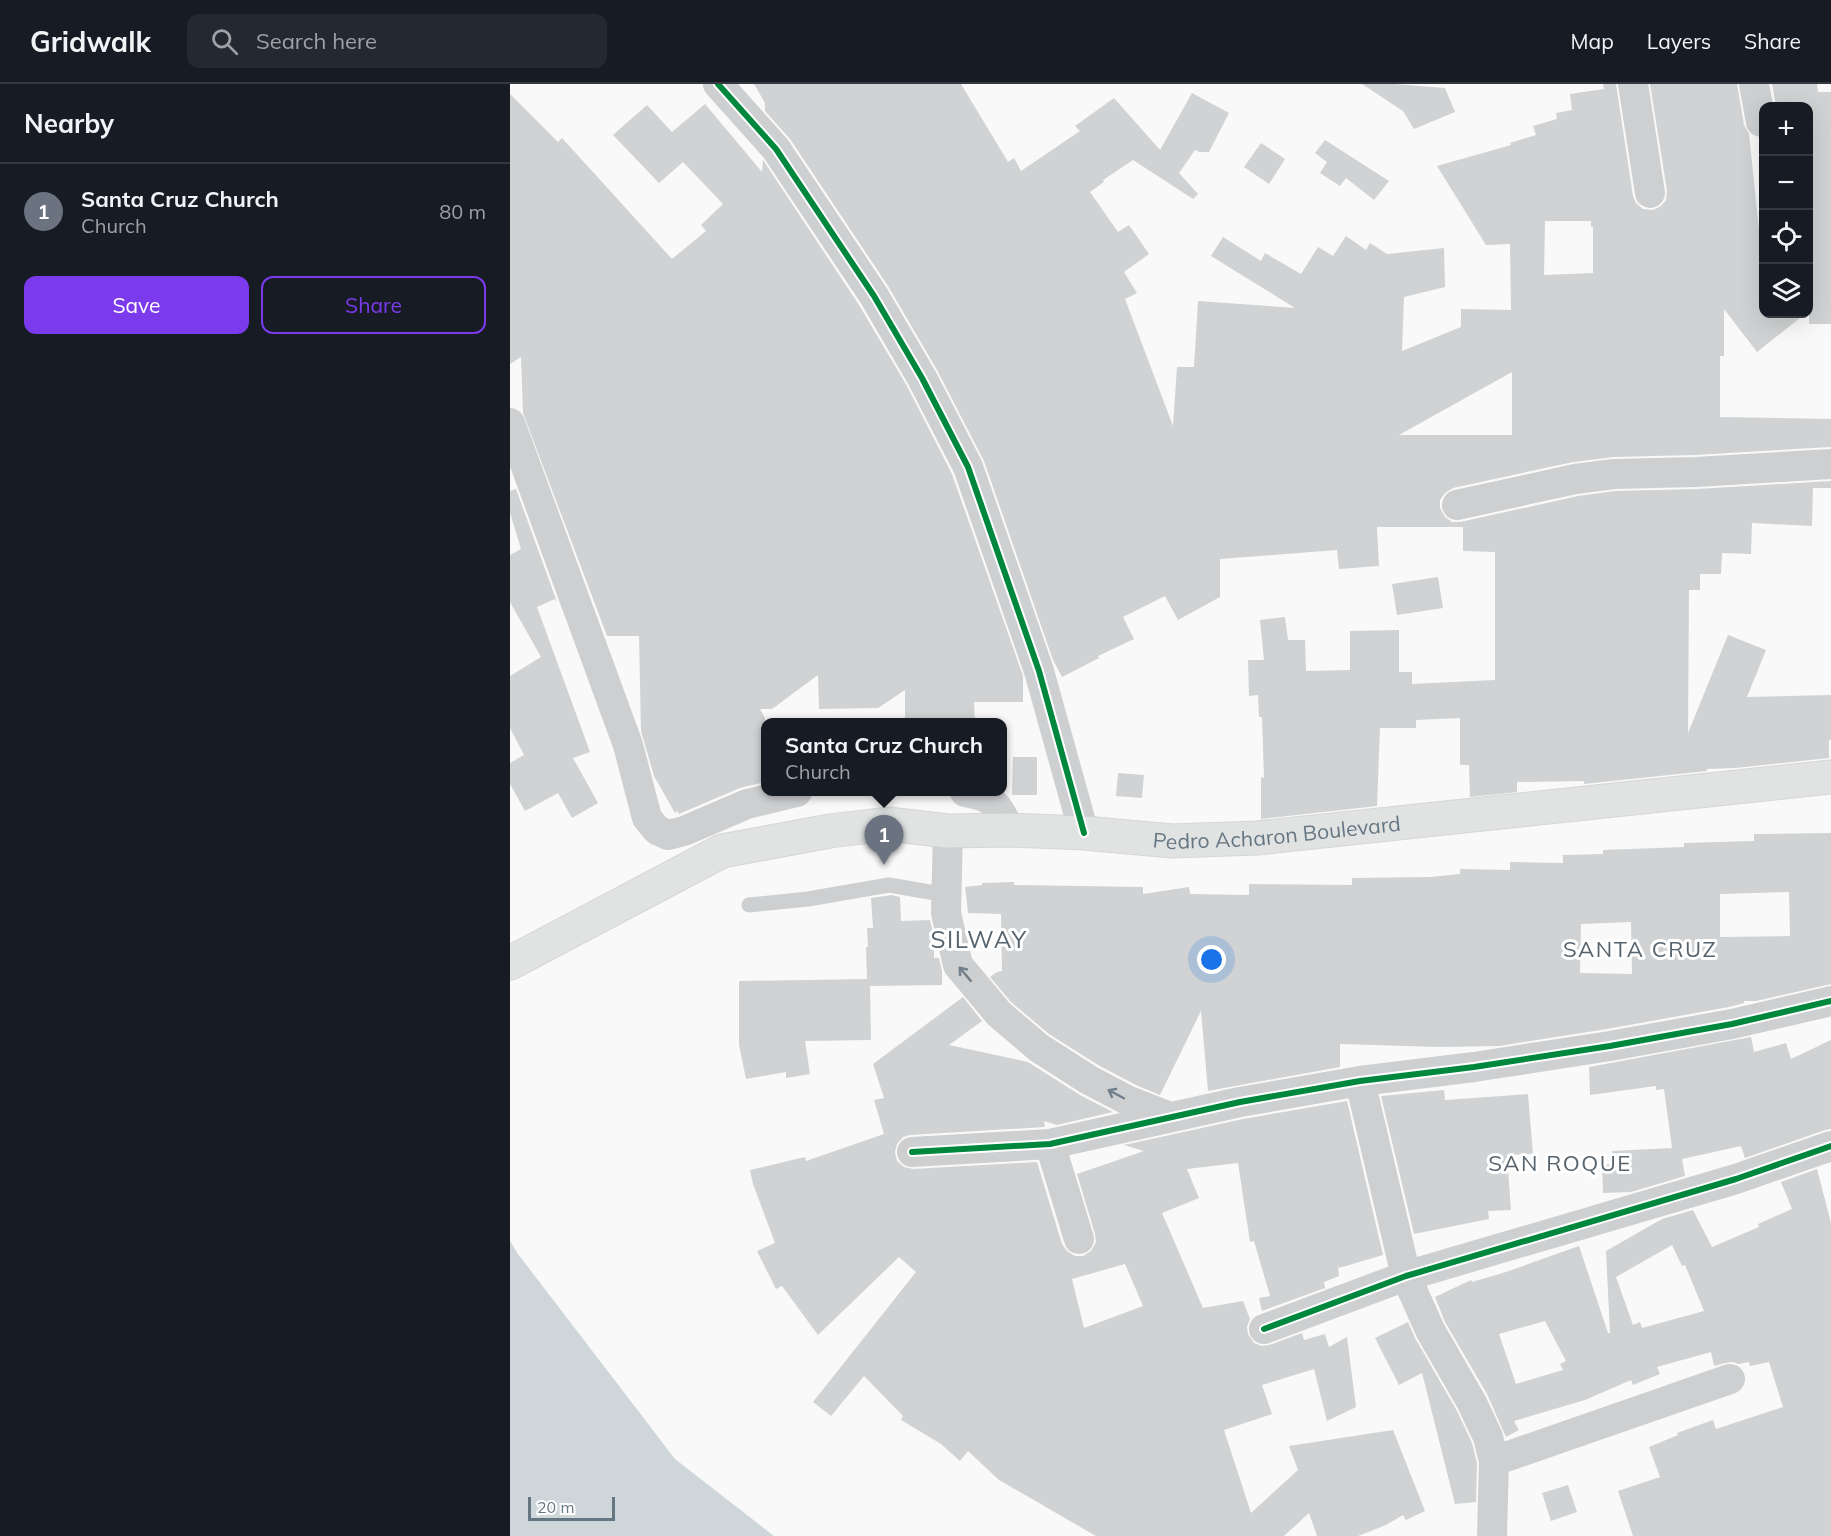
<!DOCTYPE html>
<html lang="en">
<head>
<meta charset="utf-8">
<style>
	body { margin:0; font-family:Mulish,sans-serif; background:#242831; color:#f1f3f6 }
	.controls { position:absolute; right:18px; top:18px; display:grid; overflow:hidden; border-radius:12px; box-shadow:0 6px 24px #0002 }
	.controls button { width:54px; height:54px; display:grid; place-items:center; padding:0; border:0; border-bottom:2px solid #363941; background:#171b24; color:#f1f3f6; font:30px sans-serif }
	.scale { position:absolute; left:18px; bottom:15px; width:87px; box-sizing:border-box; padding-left:6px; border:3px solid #657683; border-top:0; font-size:16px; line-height:21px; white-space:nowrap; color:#657683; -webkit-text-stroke:4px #fff; paint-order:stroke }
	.you { position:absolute; left:702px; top:876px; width:21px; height:21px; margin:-15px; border:4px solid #fff; border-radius:50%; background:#1a73e8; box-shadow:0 0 0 9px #1a73e833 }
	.badge { display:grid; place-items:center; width:39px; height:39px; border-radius:50%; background:#7c3aed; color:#fff; font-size:20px; font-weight:700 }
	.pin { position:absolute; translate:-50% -50px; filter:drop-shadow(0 2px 3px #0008) }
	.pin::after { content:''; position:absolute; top:32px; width:21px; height:18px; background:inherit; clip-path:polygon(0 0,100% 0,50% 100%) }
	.popup { position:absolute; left:251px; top:634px; width:246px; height:78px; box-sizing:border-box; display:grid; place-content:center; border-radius:12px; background:#171b24; filter:drop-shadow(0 2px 4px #0005); font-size:20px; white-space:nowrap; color:#9ea1a6 }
	.popup b { font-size:22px; color:#f1f3f6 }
	.popup::after { content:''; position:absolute; left:50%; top:100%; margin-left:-12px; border:12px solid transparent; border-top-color:#171b24 }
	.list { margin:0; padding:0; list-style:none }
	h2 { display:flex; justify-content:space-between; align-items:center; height:78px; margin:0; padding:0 24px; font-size:26px }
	h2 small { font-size:20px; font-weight:400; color:#9ea1a6 }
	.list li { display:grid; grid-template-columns:39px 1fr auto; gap:18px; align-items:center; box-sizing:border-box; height:96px; padding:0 24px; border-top:2px solid #363941 }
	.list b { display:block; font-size:22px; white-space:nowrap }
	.list p { margin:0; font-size:20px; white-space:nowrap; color:#9ea1a6 }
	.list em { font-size:20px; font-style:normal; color:#9ea1a6 }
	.actions { display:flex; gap:12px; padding:18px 24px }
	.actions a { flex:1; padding:14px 0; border:2px solid #7c3aed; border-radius:12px; text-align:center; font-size:21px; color:#7c3aed }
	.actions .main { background:#7c3aed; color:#fff }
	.icon { flex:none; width:33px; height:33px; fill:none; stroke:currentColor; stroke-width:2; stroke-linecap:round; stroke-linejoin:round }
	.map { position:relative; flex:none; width:1321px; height:1452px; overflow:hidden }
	header { display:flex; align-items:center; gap:36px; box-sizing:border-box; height:84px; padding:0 30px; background:#171b24; border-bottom:2px solid #363941 }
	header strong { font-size:28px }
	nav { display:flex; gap:33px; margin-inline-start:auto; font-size:21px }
	.search { width:420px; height:54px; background:#242831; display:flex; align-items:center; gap:15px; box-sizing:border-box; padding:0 21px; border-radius:12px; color:#9ea1a6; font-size:22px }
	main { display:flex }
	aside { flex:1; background:#171b24 }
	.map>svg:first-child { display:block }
</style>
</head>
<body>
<header>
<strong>Gridwalk</strong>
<div class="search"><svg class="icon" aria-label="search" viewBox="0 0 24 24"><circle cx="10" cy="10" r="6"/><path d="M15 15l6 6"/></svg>Search here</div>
<nav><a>Map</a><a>Layers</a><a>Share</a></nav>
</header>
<main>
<aside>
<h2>Nearby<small></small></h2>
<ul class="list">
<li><span class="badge" style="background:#6b7280">1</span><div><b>Santa Cruz Church</b><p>Church</p></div><em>80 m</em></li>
</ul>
<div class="actions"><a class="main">Save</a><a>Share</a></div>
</aside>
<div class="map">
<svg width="1321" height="1452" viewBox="0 0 1321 1452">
	<rect width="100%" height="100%" fill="#f9f9f9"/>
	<path fill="#ced6d9" d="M0,1157L8,1170L165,1375L264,1452H0Z"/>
	<path fill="#d0d2d3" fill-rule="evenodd" d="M244,0H451L498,78L504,74L511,87L570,47L565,42L604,14L650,66L682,9L719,29L699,68H690L685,66L669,89L688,110L683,115L623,76L593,96L594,98L580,108L608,148L619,141L639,170L614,188L627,209L615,215L663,342L667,283H684L688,217L785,224L701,172L713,153L751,177L755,169L791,190L808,163L823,172L836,152L856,166L860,159L877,170L934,164L935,203L894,213L892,267L951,243V225L1001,226L1000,160L976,161L927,82L1001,61L1000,59L1026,51L1023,42L1047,35L1046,29L1062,26L1060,10L1094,5L1093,0H1106L1123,112L1126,119L1133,125L1143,126L1151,122L1156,116L1157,107L1140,0H1227L1234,41L1239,50L1250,155H1253L1254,230H1295L1247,268L1214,225V272H1210V333L1321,335V363L1185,371L1104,373L1063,378L943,404L935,409L930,416V424L935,433L942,438H950L1068,412L1105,407L1187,405L1321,397V404H1303L1302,442L1242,439L1241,470L1212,469L1211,490H1190V506H1179L1178,649L1218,551L1256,566L1237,613L1321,611V656H1319V674L1225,684L1197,685V687L1074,700V697L1007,698V708L960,713L959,681H950V634L906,636V644H870L867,722L751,735V693L754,694L752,633H749L748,611L739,612L738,576H754L750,536L775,533L778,556H795L796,587L840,586V547L889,546V588H902V600L985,596V468L953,467V443H867L869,482L829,485L827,466L710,475V513L668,536L655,512L613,533L624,555L588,572L589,574L552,593L543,576L474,377L427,286L378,202L280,55L255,27V19ZM1035,137H1081V143H1083V189L1034,191ZM1002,288V351H889Z
		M852,0H885L935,4L945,28L904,45L893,27Z
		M1262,0H1307L1308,8H1321V240H1299V22H1266Z
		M0,10L48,58L52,54L162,175L196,147L191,141L213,120L173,78L149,99L103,51L137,21L162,48L195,20L252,88L253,76L349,221L397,302L442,390L513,592V618H464L465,639H395V606L368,624L309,625L308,591L262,625H250L255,634V698L230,704L169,730L167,727L165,729L144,692L131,647L129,552H97L13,329L11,273L0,280Z
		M815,56L879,97L864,116L836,94L830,102L810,89L817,78L805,69Z
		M751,59L775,75L759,100L734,83Z
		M6,405L47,518L45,515L27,523L80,668L63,674L88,719L62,734L48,709L15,727L0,700V679L14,671L0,644V592L31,573L0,518V471L11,465L0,429V407Z
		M928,493L933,524L887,531L882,500Z
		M503,673H527V711H502Z
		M608,689L634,691L632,714L606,712Z
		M1321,749V900L1246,917H1234V919L1219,923L1097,945L989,962L929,963L830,960V983L698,1007L691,927L650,1011L626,1001L588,981L539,950L501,918L480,893L487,888L492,887L491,830L458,829L455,803L472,801V799L504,798V801L633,803V810L679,803L680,810L739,811V800L842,801V794L921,793L950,790V785L1000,786V778L1053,779V771L1093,770V766L1174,763V759L1244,757V750ZM1279,808L1280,852L1210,853V810ZM1121,838L1122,890L1070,889L1071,840Z
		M382,811L390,813L391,837L420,836L424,853V874H429L432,887V901L360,902L361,956L295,957L300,990L276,994V988L236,995L229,961V897L357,895L356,863H358L357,844H363L361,814Z
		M453,913L472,937L439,961L518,978L570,1011L603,1028L547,1041L534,1037L535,1043L400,1051L393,1053L387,1060L385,1068L387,1077L394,1083L403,1085L527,1078L552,1160L557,1167L565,1172H573L581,1167L586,1158L585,1150L567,1090L634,1067L614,1061L733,1035L837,1017L873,1171L829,1184L828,1181L829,1192L814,1198L815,1204L752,1227L749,1214L760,1212L744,1157L740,1158L728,1079L677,1085L689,1114L652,1129L693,1224L733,1217L740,1235L737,1243L738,1250L744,1259L752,1262L759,1261L792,1249L794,1256L815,1250L819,1263L837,1253L846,1323L817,1337L804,1285L752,1301L762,1330L714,1346L741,1429L788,1386L779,1362L883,1346L915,1427L896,1436L893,1431L876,1441L848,1452H807L799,1429L774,1452H586L489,1396L458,1367L450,1377L431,1360L391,1336L393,1332L354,1292L321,1332L303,1318L406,1188L389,1173L308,1251L272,1202L266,1205L247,1167L265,1159L243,1100L240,1086L295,1073L296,1077L374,1050L364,1016L374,1014L363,980ZM615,1180L633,1222L574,1244L562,1195Z
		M1241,953L1244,968L1276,959L1281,975L1321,956V1045L1315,1046L1235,1074L1231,1062L1172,1075L1175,1092L1121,1108L1093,1109L1092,1081L1102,1080V1067L1162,1064L1154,1005L1146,1006V1002L1080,1011L1079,983Z
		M934,1006L935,1016L1018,1010L1023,1070L997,1071L1001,1126L978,1127L979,1135L904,1150L871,1012Z
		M1307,1085L1321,1139V1452H1123L1108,1407L1150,1393L1139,1363L1168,1351L1167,1349L1203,1336L1206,1345L1273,1323L1259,1278L1240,1282L1239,1278L1228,1280L1223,1278L1215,1279L1204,1282L1201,1268L1147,1283L1150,1290L1123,1301L1121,1296L1075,1316L1004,1337L1009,1346L996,1353L977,1310L935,1238L925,1213L961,1196L962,1198L996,1188L1069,1162L1098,1249H1100L1096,1167L1152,1135L1183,1126L1202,1163L1249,1143L1248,1140L1282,1125L1271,1098ZM1162,1161L1172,1182L1175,1181L1194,1227L1132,1244L1130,1238L1123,1241L1106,1193ZM1035,1237L1056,1277L1050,1280L1053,1286L1006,1300L989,1250Z
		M898,1238L905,1254L947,1327L962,1359L967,1379L966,1418L945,1420L912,1289L889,1301L865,1254Z
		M1058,1401L1067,1428L1041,1437L1032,1409Z"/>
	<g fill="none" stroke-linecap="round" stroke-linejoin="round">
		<g stroke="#d5d6d7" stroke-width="35">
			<g id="secondary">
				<path id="s1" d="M0,879L212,767L320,747L378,740L438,747L500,746L574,749L662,757L747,754L1321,693"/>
			</g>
		</g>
		<path stroke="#cecfd0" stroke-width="15" d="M239,821L298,815L379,801L437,811"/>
		<path stroke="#cecfd0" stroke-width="30" d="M208,0L266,65L364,212L412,294L458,383L529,587L574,749
			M1123,0L1140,109
			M1244,0L1251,38
			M0,339L118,661L137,734L147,746L158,751L174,747L237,720L287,708
			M947,421L1065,395L1104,390L1186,388L1321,380
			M455,708C485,713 487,721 500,746
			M438,747L436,829L448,881L489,930L529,964L579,996L619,1017L660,1033
			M850,997L896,1192L920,1246L962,1319L978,1353L984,1377L982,1452
			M540,1060L569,1155
			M402,1068L540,1060L730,1018L850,997L964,983L1100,962L1222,940L1321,917
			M754,1245L896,1192L1226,1095L1321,1062
			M984,1377L1220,1295"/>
		<use href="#secondary" stroke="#e1e2e2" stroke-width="33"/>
		<g stroke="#fff" stroke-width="10">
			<path id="cycleway" d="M208,0L266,65L364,212L412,294L458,383L529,587L574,749
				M402,1068L540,1060L730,1018L850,997L964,983L1100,962L1222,940L1321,917
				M754,1245L896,1192L1226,1095L1321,1062"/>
		</g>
		<use href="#cycleway" stroke="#00873e" stroke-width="6"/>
	</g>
	<defs><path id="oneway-shaft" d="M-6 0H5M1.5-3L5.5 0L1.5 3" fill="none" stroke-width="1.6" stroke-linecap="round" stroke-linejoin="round" transform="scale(1.5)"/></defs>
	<g stroke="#707f8b">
		<use href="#oneway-shaft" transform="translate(455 890) rotate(-130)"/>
		<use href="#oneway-shaft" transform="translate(606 1010) rotate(-152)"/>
	</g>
	<g text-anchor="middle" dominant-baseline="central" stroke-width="6" stroke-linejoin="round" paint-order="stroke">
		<g font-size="21" fill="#657683" stroke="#fff">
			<text stroke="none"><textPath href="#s1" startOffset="798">Pedro Acharon Boulevard</textPath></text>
		</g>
		<g font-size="22" letter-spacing="1.5" fill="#57646e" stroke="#fff">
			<text x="1130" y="865">SANTA CRUZ</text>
			<text x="1050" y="1079">SAN ROQUE</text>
		</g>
		<g font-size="24" letter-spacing="1.5" fill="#57646e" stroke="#fff">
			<text x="469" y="855">SILWAY</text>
		</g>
	</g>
</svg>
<div class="controls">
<button>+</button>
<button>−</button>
<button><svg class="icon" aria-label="locate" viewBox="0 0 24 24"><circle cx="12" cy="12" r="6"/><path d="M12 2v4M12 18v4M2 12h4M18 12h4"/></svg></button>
<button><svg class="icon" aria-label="layers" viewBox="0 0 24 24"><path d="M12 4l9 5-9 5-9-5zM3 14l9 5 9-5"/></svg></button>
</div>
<div class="scale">20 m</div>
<div class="you"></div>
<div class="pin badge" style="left:374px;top:781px;background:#6b7280">1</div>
<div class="popup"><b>Santa Cruz Church</b>Church</div>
</div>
</main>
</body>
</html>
